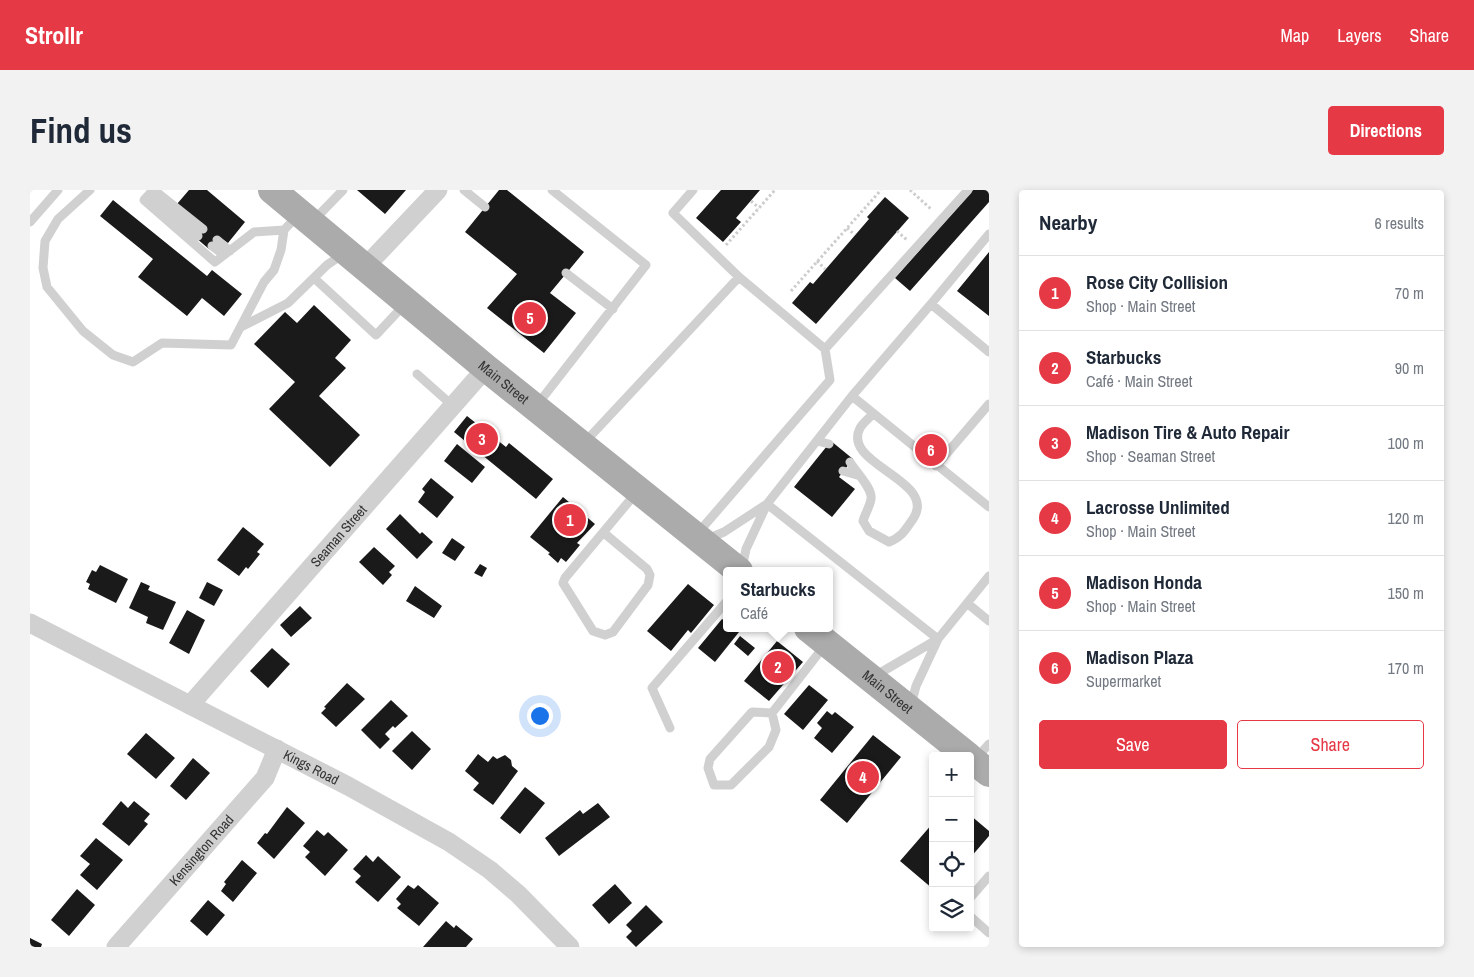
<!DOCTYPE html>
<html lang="en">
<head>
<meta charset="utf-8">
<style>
	body { margin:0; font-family:"Archivo Narrow",sans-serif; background:#f2f2f3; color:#1f2937 }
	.controls { position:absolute; right:15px; bottom:15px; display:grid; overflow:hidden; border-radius:5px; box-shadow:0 2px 8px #0003 }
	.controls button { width:45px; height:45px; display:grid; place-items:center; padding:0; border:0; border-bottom:1px solid #e0e1e3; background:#fff; color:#1f2937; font:25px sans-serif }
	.you { position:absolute; left:509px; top:525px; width:18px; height:18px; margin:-12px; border:4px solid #fff; border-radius:50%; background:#1a73e8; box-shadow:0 0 0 8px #1a73e833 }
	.badge { display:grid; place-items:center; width:32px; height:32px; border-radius:50%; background:#e63946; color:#fff; font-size:16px; font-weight:700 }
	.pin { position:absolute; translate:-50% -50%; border:2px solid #fff; box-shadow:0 1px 5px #0006 }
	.popup { position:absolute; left:693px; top:377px; width:110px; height:65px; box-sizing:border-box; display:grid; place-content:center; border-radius:5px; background:#fff; filter:drop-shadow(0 1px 4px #0005); font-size:16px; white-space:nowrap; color:#747a83 }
	.popup b { font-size:19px; color:#1f2937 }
	.popup::after { content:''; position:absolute; left:50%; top:100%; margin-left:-10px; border:10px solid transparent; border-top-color:#fff }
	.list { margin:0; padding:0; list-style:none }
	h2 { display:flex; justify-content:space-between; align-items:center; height:65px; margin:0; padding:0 20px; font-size:21px }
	h2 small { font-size:16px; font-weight:400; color:#747a83 }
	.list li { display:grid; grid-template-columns:32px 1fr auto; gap:15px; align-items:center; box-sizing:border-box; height:75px; padding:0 20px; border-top:1px solid #e0e1e3 }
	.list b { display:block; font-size:19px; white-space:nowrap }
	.list p { margin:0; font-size:16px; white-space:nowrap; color:#747a83 }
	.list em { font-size:16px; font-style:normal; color:#747a83 }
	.actions { display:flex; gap:10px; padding:15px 20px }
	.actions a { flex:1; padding:11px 0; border:1px solid #e63946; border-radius:5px; text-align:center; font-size:18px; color:#e63946 }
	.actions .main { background:#e63946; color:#fff }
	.icon { flex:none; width:28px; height:28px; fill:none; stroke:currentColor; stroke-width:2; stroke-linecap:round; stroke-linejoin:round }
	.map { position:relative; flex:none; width:959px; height:757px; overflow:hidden; border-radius:5px }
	header { display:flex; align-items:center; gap:30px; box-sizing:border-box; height:70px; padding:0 25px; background:#e63946; color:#fff }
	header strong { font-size:24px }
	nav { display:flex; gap:28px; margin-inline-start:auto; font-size:18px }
	.intro { display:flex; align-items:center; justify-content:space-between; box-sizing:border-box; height:120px; padding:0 30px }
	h1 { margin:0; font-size:35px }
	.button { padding:12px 22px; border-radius:5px; background:#e63946; color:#fff; font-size:18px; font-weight:700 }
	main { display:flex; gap:30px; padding:0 30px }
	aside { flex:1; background:#fff; border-radius:5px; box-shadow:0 2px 8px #0003 }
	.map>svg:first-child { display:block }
</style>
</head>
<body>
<header>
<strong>Strollr</strong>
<nav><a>Map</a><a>Layers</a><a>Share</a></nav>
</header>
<div class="intro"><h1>Find us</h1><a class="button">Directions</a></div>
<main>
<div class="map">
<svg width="959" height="757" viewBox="0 0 959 757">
	<rect width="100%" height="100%" fill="#fff"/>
	<path fill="#1a1a1a" d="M159,0H177L215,32L198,53L189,47L179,59L166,48L147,14Z
		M327,0H376L355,24Z
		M469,0H477L554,62L520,103L546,123L514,163L457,118L487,84L435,42Z
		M691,0H730L706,28L711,32L693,52L666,28Z
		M943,0H959V12L880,101L865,88Z
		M855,7L879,28L786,134L762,113L780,92L783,94L839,29L837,27Z
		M83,10L177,86L182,80L212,104L194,126L172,108L157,126L108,87L123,69L70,26Z
		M959,62V126L927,101Z
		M284,115L321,150L305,168L316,178L289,206L330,245L300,277L239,219L265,192L224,154L255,122L267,133Z
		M437,226L476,257L479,253L523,289L506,309L424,242Z
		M801,251L823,269L809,287L825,299L802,327L764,297Z
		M427,254L455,277L442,293L414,271Z
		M401,288L424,307L407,328L388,312L395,302L392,299Z
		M533,307L565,334L547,353L550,355L536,372L531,368L528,373L518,364L520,363L500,347Z
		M370,324L390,344L392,342L403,352L387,369L356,339Z
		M213,337L234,354L227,362L230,364L218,379L216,377L209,386L187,370Z
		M422,348L435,357L425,371L412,363Z
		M344,357L365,376L359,382L362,385L353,395L329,372Z
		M450,374L457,378L452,387L444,383Z
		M70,375L98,389L86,413L58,399L60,394L56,392L62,380L66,382Z
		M111,392L120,396L118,400L146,412L133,440L116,433L118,427L99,418Z
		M177,392L193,400L184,416L169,408Z
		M658,394L684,415L661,443L658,440L641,461L617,441Z
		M385,396L412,416L404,428L376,411Z
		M270,416L282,428L261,447L250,435Z
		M157,420L175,430L159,464L139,453Z
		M692,429L697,432V438H704L709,442L685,472L668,458Z
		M710,446L725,458L718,466L704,454Z
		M747,451L773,472L739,511L714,491Z
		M242,458L260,474L238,498L220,481Z
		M317,493L335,509L306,537L291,523L296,518L294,517Z
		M779,495L798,510L773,540L754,524Z
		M361,510L378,526L365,538L363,536L355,544L360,549L350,559L331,540Z
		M797,521L802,525L805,522L824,537L802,563L784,548L792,538L787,533Z
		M382,541L401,559L382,580L362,561Z
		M116,543L145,568L126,589L97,564Z
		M843,545L871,567L817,633L790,610Z
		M448,564L458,572L463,566L467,569L475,565L481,570L482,576L488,581L463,615L443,600L449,593L435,581Z
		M163,568L180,583L156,610L140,596Z
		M495,597L515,613L490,644L470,628Z
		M91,611L98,618L104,611L120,624L114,631L118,634L99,656L72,634Z
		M568,613L580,627L529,666L515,648L550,620L553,624Z
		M257,617L275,633L244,669L227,653L235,643L237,644Z
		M940,625L959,641V646L940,668Z
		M903,633V699L870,671Z
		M287,640L294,646L298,642L318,660L295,686L275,667L280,662L273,656Z
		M66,648L93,670L67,700L50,685L60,674L50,666Z
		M336,665L343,672L348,666L371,687L348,712L325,692L331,686L323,679Z
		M212,670L227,683L203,712L191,701L196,694L194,692Z
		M585,694L602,713L579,734L562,715Z
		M378,695L384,699L388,695L409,713L389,736L367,718L371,714L366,709Z
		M47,699L65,715L39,746L21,730Z
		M178,710L195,725L177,746L160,731Z
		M616,715L633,732L606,757L596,747L602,741L596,735Z
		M416,731L424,738L426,735L443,749L436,757H393Z
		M0,748L12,754L11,757H0Z"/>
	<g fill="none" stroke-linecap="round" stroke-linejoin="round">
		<path stroke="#cdcdcd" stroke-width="3" stroke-dasharray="2.5 2.5" stroke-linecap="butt" d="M880,0L902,20
			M721,11L729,18
			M817,38L825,45
			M867,41L878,51
			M696,55L745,0
			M787,71L795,79
			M761,101L851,0"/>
		<path stroke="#d0d0d0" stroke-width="9" d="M60,0L28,29L15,51L13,78L17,97L53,141L83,165L103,172L132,153L201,155L234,92L244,80L251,60L254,40L268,25
			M123,0L114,10L185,72L224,42L254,40
			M124,0L173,39
			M434,0L455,17
			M663,0L643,23L709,87L795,159L800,190L667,344
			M122,9L168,46
			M284,30L313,0
			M0,32L28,0
			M187,50L200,61
			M182,56L194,65
			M536,83L583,119
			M284,88L346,145L375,114
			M901,114L959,44
			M211,137L258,113L297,75L313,64
			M795,159L938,0
			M387,184L423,216
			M822,206L959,317
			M507,215L616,75L522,0
			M787,251L799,254
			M554,253L709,87
			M820,272C826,282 843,299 841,309C840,316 835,324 833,331L839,341L859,352C872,347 875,340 883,329C909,290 811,275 830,238C833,233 839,228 843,224
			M906,276L959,214
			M813,281L827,285
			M737,314L908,449L959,386
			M574,343L617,379L620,385L618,395L583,442L575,445L563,441L533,393L535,388L606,303
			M677,349L694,342L737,314
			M712,378L716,359L737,314L822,206L901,114L959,162
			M937,413L959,431
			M843,487L908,449
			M881,515L886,496L908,449
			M742,523L746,540L739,557L701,595H684L678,578L680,569L722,522L742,523L795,455
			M640,538L622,498L697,411
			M946,569L959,554
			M940,708L959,686
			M940,726L959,743"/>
		<g stroke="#d0d0d0" stroke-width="19">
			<path d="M336,76L408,0"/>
			<path id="s1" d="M0,433L318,596L419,652L460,680L488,704L540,757"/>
			<path id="s2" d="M160,515L456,178"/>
			<path id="s3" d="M86,757L235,588L247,559"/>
		</g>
		<g stroke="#ababab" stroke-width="28">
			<path id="s4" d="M242,0L456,178L709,381"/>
			<path id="s5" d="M778,438L938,566"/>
			<path d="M940,568L959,583"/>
		</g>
	</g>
	<g text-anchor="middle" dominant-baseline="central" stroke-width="5" stroke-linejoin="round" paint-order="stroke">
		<g font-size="14" fill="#333" stroke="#fff">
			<text stroke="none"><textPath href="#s4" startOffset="301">Main Street</textPath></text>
			<text stroke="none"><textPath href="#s2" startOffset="225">Seaman Street</textPath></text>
			<text stroke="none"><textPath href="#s5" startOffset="102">Main Street</textPath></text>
			<text stroke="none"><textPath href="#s1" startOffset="316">Kings Road</textPath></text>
			<text stroke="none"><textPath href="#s3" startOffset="129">Kensington Road</textPath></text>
		</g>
	</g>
</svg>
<div class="controls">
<button>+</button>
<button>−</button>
<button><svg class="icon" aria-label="locate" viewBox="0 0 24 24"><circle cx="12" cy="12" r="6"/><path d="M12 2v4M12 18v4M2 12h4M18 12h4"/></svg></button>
<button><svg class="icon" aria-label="layers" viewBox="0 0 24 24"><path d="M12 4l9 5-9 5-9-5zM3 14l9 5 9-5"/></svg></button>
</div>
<div class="you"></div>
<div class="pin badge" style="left:540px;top:330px">1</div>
<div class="pin badge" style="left:748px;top:477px">2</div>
<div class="popup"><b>Starbucks</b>Café</div>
<div class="pin badge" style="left:452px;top:249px">3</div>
<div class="pin badge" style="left:833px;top:587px">4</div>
<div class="pin badge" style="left:500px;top:128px">5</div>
<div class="pin badge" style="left:901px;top:260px">6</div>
</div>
<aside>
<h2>Nearby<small>6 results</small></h2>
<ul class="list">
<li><span class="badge">1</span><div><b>Rose City Collision</b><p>Shop · Main Street</p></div><em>70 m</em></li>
<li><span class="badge">2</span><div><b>Starbucks</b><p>Café · Main Street</p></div><em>90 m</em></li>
<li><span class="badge">3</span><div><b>Madison Tire &amp; Auto Repair</b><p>Shop · Seaman Street</p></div><em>100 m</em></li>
<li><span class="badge">4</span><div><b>Lacrosse Unlimited</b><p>Shop · Main Street</p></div><em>120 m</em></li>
<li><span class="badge">5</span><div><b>Madison Honda</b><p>Shop · Main Street</p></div><em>150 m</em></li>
<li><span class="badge">6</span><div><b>Madison Plaza</b><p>Supermarket</p></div><em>170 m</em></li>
</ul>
<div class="actions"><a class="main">Save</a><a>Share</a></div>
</aside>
</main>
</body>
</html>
